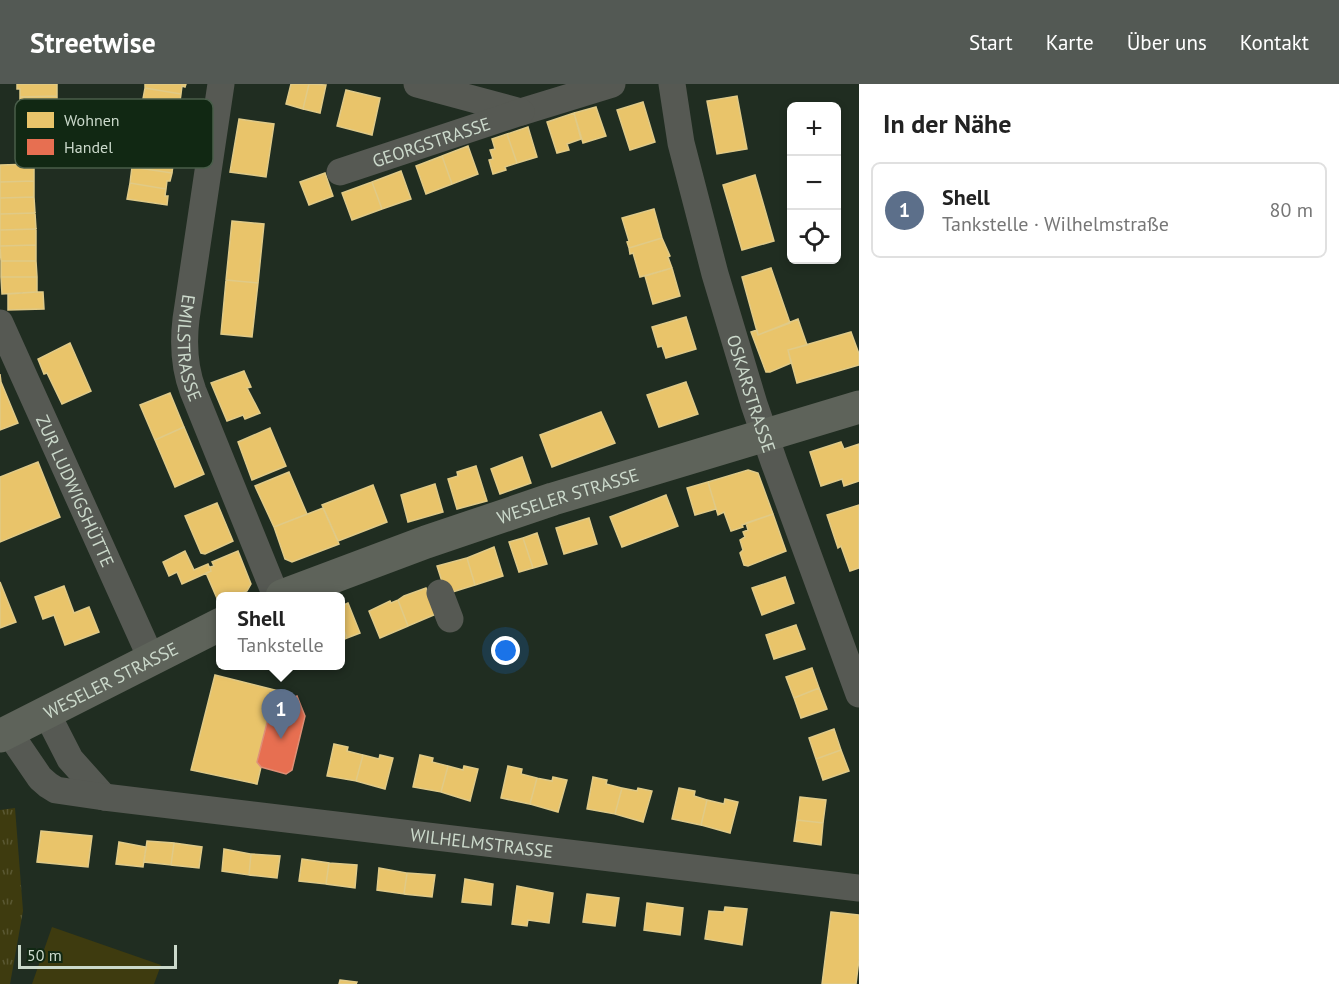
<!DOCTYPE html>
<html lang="de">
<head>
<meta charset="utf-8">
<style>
	body { margin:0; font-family:"PT Sans",sans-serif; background:#f2f2f2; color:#222 }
	.controls { position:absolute; right:18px; top:18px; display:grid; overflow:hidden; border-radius:9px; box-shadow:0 3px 9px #0003 }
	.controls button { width:54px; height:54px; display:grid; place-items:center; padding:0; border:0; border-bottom:2px solid #e0e0e0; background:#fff; color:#222; font:30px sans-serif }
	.scale { position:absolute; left:18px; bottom:15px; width:159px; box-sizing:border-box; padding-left:6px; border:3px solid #cbd9cb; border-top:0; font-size:16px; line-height:21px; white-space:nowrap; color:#cbd9cb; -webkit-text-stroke:4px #112813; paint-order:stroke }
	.you { position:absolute; left:506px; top:567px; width:21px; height:21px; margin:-15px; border:4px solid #fff; border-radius:50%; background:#1a73e8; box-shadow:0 0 0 9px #1a73e833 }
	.badge { display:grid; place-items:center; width:39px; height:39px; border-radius:50%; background:#535954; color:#fff; font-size:20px; font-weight:700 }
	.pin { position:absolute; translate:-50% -50px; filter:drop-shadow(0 2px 3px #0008) }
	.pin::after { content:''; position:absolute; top:32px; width:21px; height:18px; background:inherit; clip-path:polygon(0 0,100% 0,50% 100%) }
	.popup { position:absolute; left:216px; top:508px; width:129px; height:78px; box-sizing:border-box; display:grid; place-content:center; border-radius:9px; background:#fff; filter:drop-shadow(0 2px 4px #0005); font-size:20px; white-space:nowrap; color:#767676 }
	.popup b { font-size:22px; color:#222 }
	.popup::after { content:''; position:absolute; left:50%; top:100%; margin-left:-12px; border:12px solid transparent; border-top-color:#fff }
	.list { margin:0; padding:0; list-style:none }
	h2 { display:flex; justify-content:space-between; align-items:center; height:78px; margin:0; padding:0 24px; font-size:26px }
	h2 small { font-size:20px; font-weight:400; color:#767676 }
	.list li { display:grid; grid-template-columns:39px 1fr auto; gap:18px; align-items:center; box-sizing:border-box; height:96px; margin:0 12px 12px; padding:0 12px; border:2px solid #e0e0e0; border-radius:9px }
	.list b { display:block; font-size:22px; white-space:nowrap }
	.list p { margin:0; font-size:20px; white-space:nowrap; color:#767676 }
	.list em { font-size:20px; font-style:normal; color:#767676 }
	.icon { flex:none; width:33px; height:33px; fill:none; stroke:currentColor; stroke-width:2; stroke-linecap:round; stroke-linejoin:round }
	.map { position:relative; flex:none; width:859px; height:900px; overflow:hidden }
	header { display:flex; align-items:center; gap:36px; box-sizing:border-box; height:84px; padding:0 30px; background:#535954; color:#fff }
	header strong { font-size:28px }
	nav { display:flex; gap:33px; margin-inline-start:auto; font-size:21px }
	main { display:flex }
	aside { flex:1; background:#fff }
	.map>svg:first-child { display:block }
</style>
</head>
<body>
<header>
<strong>Streetwise</strong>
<nav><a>Start</a><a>Karte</a><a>Über uns</a><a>Kontakt</a></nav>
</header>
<main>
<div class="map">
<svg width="859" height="900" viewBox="0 0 859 900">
	<defs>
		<pattern id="park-tufts" width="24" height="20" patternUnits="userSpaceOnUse" patternTransform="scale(1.5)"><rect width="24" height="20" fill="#3e3b0f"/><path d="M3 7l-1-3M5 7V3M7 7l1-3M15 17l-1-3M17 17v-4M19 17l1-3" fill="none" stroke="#595731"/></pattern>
	</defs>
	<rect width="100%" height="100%" fill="#202d21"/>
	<path fill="url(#park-tufts)" d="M15,724L23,827L10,900H0V726Z"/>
	<path fill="#3e3b0f" d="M52,843L161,881L154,900H32Z"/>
	<path fill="#e9c46a" stroke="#e0ca87" stroke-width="1.5" d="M17,0H57V12L20,13V5H17Z
		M145,0H186L185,3L182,2L181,10L145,4Z
		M291,0H309L303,25L286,20Z
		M309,0L326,1L320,29L303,25Z
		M145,4L181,10L180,17L183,18L182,26L142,20Z
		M346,6L380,14L372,51L337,42Z
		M57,12V28L18,29L17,21H20V13Z
		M737,12L747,65L717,70L707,17Z
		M643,18L655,58L630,66L617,26Z
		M142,20L182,26L180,34H177L176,41L140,36Z
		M596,23L606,52L583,59L574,29Z
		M57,28L58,44L21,45V37H18V29Z
		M574,29L581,55L567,60L569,66L557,69L547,38Z
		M239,35L274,40L266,93L230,88Z
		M140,36L176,41L175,49H178L177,58L137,51Z
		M528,43L537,73L517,79L507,50Z
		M58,44V61L18,62V53H21V45Z
		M507,50L517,79L505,83L506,86L493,90L489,76L493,75L490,66L495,65L492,55Z
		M137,51L177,58L175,66L172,65L171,73L135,67Z
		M468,62L478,90L452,100L442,72Z
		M135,67L171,73L170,80L173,81L172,89L132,83Z
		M442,72L452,100L426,110L416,82Z
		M34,80V97L0,98V81Z
		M132,83L172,89L170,97H167L166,105L130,99Z
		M401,87L411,115L382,125L372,98Z
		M325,89L333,112L309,121L300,98Z
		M755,91L774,157L742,166L723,101Z
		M34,97V113L0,114V98Z
		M372,98L382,125L352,136L342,109Z
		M130,99L166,105L165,112H168L167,121L127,115Z
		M34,113L35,129L0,130V114Z
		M654,125L662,154L629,164L627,158L629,157L622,134Z
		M35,129L36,145L0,146V130Z
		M232,137L264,140L258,199L226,196Z
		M36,145V161L0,162V146Z
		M662,154L670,172L668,173L672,184L640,193L633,169L630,170L629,164Z
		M36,161V177H1L0,162Z
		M1,177H36L37,193H1Z
		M672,184L680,212L653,220L645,192Z
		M771,184L790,239L758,251L742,193Z
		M1,193H37V208L2,210Z
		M226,196L258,199L252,253L221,250Z
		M37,208H43L44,225L8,226V210Z
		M686,233L696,265L666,274L662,262L658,263L652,243Z
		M798,235L807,261L788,266L791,279L770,288H766L751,248L757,246L758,251Z
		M851,248L859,270V281L797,299L788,266Z
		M70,259L91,307L62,320L47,289L44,290L38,275Z
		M244,287L251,303L247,304L260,329L245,335L243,331L227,337L211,299Z
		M0,290L1,298L18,339L0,346Z
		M686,298L698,330L659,343L647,311Z
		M170,309L184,343L155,356L140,321Z
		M601,328L615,359L552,383L540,351Z
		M184,343L204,390L175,403L155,356Z
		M270,344L286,382L252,396L238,358Z
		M841,358L844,365L859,360V397L844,402L842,395L821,402L810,368Z
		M522,373L531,399L500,410L491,385Z
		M38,378L60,433L0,458V393Z
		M476,382L487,417L457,425L448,395L458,392L457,388Z
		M748,386L758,389L773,430L742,441L743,443L731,447L724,428L718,431L708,398Z
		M289,388L307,430L274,443L255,402Z
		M708,398L716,425L695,431L687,404Z
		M435,400L443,428L408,438L401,411Z
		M373,401L387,438L338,457L322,421Z
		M666,411L678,442L622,463L610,433Z
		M217,419L233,457L205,470L201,469L185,432Z
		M859,421V484L850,487L841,462L838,464L827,431Z
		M323,424L339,460L292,478L285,475L274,443Z
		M773,430L786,467L748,482L744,481L740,469L743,466L740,456L745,453L743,448L748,446L746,439Z
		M589,434L597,460L564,470L556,444Z
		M537,449L547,480L533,484L523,454Z
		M523,454L533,484L519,488L509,458Z
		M494,463L503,492L475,501L467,474Z
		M185,467L194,486L208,480L211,487L182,500L177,488L169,492L163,478Z
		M238,467L251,500L247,507L234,512H221V518L219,519L206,489L211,487L210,483L214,482L212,478Z
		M467,474L475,501L446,510L437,482Z
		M785,493L794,519L762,531L752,504Z
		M0,498L16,538L0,544Z
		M64,502L74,529L89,523L99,548L65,561L54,531L43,535L35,513Z
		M426,504L436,530L408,542L398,516L404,512Z
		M398,516L408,542L380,554L369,527L390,517L391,519Z
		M348,519L360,549L347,554L341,539V522Z
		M341,539L347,554L341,557Z
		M796,541L805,565L774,575L766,551Z
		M812,584L819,604L794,614L786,593Z
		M215,591L283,608L281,619L271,623L257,678L261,683L257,700L191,686Z
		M819,604L827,625L801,634L794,614Z
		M834,645L841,666L816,675L809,654Z
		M334,660L348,663L347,667L363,671L356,697L327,692Z
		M841,666L849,687L823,696L816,675Z
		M363,671L379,675L380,671L393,674L385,705L356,697Z
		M420,671L433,674L432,678L448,682L441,708L413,703Z
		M448,682L463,686L464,682L478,685L470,717L441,708Z
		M508,682L522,685L521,690L537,694L530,720L501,714Z
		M553,693L567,696L558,728L530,720L537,694L552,697Z
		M593,693L607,696L606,700L622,704L615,730L587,725Z
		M622,704L637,707L638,704L652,707L643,738L615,730Z
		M679,704L695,707L694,712L707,716L701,741L672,735Z
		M800,713L826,716L823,739L797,736Z
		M725,715L738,718L730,749L701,741L707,716L724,720Z
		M797,736L823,739L821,761L794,757Z
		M41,747L92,752L88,783L37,778Z
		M147,757L174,759L171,781L144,778Z
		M119,758L146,763L143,783L116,780Z
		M174,759L202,763L199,784L171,781Z
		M224,765L251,770L249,791L222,787Z
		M251,770L280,772L277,794L249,791Z
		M302,775L329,779L326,800L299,797Z
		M329,779L357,781L355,804L326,800Z
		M379,784L407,789L404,810L377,806Z
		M407,789L435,791L432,813L404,810Z
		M465,795L493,800L491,821L462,818Z
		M517,802L553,809L549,839L528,836L527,842L512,840Z
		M587,810L619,814L615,842L583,838Z
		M647,819L683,824L680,851L644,846Z
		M725,823L747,825L742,861L705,855L709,827L724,828Z
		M831,828L859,831V875L856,900H822Z
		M340,896L357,898L356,900H339Z"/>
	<path fill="#e76f51" stroke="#df8f76" stroke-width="1.5" d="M297,612L305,632L292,686L286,690L261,683L257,678L271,623Z"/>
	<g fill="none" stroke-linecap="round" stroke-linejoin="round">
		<g stroke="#565953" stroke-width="27">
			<path id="s1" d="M221,0L186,235C183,260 184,283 193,307L276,512"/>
			<path d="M417,0L521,28L612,0"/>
			<path id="s2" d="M672,0L681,59L715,190L754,320L774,378L859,610"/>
			<path id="s3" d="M340,88L521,28"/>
			<path id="s4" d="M0,239L151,574"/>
			<path d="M440,509L450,535"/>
			<path d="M46,628L70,675L104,713"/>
			<path id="s5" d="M8,647L40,694L48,701L56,706L104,713L859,804"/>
		</g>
		<g stroke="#5e635a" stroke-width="33">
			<path id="s6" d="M282,512L426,458L553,415L859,323"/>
			<path id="s7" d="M0,652L221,540"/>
		</g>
	</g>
	<g text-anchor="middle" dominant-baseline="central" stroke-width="6" stroke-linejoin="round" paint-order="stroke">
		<g font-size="18" fill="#cbd9cb" stroke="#112813">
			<text stroke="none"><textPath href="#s3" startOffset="96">GEORGSTRASSE</textPath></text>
			<text stroke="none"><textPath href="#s1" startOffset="267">EMILSTRASSE</textPath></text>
			<text stroke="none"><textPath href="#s2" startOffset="320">OSKARSTRASSE</textPath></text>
			<text stroke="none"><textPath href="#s4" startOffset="184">ZUR LUDWIGSHÜTTE</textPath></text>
			<text stroke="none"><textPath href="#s6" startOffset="303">WESELER STRASSE</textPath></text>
			<text stroke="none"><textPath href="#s7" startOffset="124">WESELER STRASSE</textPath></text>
			<text stroke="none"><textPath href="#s5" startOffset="506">WILHELMSTRASSE</textPath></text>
		</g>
	</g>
	<rect x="15" y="15" width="198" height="69" rx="9" fill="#112813" stroke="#495d4a" stroke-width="1.5"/>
	<rect x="27" y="28" width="27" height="16" fill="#e9c46a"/>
	<rect x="27" y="55" width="27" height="16" fill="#e76f51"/>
	<g font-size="16" fill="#cbd9cb">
		<text x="64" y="42">Wohnen</text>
		<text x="64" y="69">Handel</text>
	</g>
</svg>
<div class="controls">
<button>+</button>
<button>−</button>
<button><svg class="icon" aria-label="locate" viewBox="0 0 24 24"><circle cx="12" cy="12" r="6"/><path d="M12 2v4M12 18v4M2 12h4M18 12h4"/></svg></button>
</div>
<div class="scale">50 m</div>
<div class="you"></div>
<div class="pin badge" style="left:281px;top:655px;background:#5c6f8a">1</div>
<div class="popup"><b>Shell</b>Tankstelle</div>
</div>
<aside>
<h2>In der Nähe<small></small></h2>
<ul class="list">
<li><span class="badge" style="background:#5c6f8a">1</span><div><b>Shell</b><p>Tankstelle · Wilhelmstraße</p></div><em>80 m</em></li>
</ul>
</aside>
</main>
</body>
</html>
